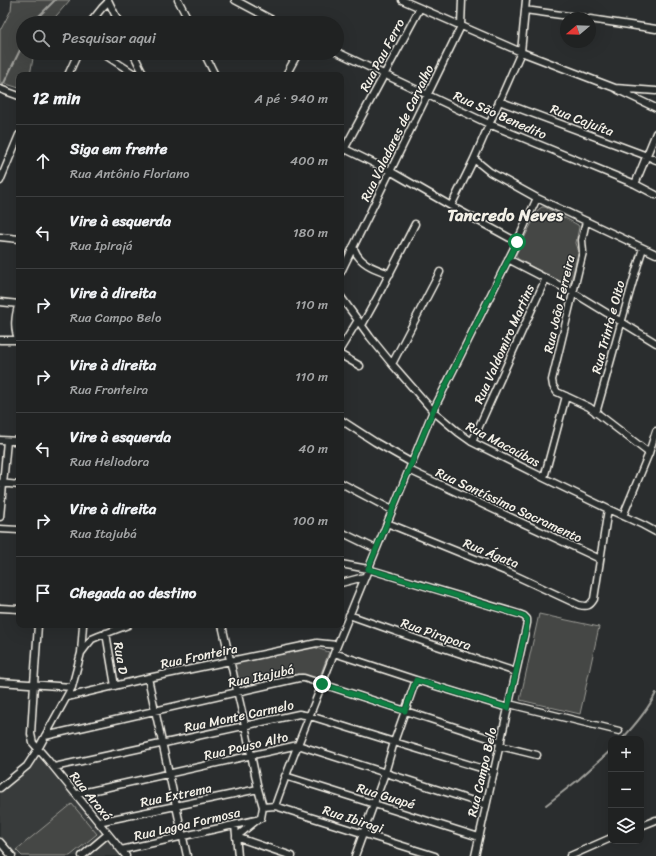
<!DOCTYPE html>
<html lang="pt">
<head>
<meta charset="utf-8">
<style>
	body { margin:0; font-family:Sriracha,sans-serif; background:#2d2f2f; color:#f1f3f6 }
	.controls { position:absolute; right:12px; bottom:12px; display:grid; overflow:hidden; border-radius:8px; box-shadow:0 4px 16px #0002 }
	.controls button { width:36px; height:36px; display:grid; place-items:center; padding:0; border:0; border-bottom:1px solid #3d3f40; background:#202222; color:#f1f3f6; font:20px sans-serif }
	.compass { position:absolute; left:560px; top:12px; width:36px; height:36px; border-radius:50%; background:#202222; box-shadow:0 4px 16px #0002; rotate:251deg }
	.stop { position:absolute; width:12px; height:12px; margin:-9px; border:3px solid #0b8043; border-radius:50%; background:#fff }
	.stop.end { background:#0b8043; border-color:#fff; box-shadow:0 1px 4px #0008 }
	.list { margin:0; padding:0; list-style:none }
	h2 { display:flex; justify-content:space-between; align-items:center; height:52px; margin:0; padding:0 16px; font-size:17px }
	h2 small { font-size:13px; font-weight:400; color:#a2a4a5 }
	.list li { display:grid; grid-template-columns:26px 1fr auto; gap:12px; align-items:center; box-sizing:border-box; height:72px; padding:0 16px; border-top:1px solid #3d3f40 }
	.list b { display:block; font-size:15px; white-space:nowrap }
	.list p { margin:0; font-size:13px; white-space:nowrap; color:#a2a4a5 }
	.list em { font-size:13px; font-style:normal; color:#a2a4a5 }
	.icon { flex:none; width:22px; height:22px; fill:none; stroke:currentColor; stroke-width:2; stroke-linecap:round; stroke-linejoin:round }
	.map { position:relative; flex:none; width:656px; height:856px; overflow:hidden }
	.search { position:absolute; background:#202222; box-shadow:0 4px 16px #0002; left:16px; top:16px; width:328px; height:44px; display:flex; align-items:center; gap:10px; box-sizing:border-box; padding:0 14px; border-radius:22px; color:#a2a4a5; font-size:15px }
	.panel { position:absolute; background:#202222; box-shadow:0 4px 16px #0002; left:16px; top:72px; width:328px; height:556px; border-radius:8px }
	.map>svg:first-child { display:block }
</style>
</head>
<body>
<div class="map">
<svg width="656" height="856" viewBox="0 0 656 856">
	<rect width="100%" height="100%" fill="#2a2d2e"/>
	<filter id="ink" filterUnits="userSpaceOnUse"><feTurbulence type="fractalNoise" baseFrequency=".025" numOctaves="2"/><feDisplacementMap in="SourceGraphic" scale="8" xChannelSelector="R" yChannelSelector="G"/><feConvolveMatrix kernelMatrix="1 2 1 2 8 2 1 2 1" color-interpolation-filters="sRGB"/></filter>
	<g filter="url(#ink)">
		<path fill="#373a3a" d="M45,753L128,856H16L0,837V787Z"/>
		<path fill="#444645" stroke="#9c9c96" d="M12,0H70L50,23H23V53H34L30,75H19V88L0,82V29H1L11,10Z
			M542,207H545L578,225L579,227L576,243L578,249V253L570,285H566L518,259L516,256V254L539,209Z
			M539,614L599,627L580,714L520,700Z
			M313,647L329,652L319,679L302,674L239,688L234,663Z
			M72,804L97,834L70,856H22L16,850Z"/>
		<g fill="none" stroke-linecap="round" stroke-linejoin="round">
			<path stroke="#9f9f9a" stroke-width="2" d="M30,23L37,18L55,0
				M3,85L21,48L22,33L23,31
				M622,739C635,725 648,710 656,693
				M546,805L578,780L611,750"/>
			<g stroke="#f4f1e8" stroke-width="9">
				<path id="minor" d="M108,0L119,23
					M178,0L190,23
					M235,0L278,23
					M402,0L521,52L615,88L656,91
					M525,10L583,18
					M590,19L656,29
					M90,23L102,8L108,2
					M337,52L489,124L635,184L656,195
					M102,53L136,75
					M133,53L144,75
					M204,53L215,75
					M68,75L78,53
					M286,75L298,53
					M0,89L19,96
					M618,90L656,108
					M499,101L647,156L656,160
					M341,147L390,171L451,206L517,242
					M341,155L420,8
					M474,159L490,172L537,198L656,254
					M0,181L19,135
					M635,184L656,133
					M451,206L474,159L521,52L526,0
					M586,221L582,240L583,252L581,260L552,380L553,386L557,392L589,407L649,453
					M0,237L19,239
					M353,247C355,250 356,254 358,256C365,266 379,270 390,274
					M508,259L574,293L656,343
					M341,272L461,26L462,0
					M341,297L370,337L392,364L433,411L458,432L472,442L544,478L608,509L643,525L656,532
					M0,302L19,304
					M19,303C15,316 13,328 19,341
					M362,325L377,298L415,224
					M0,340H19
					M341,348L358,320
					M341,355L360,366
					M392,364L440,272
					M596,413C612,358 626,302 643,248
					M341,420L375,442L412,463
					M0,440L19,441
					M472,442L546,278
					M409,470L600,559
					M544,478L566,396
					M0,483L19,485
					M341,483L392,510
					M623,516L649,453L656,431
					M0,517L7,441
					M387,523L510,573L579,605C587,607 590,606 594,599L608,509
					M0,529L19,530
					M341,532L376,549
					M341,564L368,569L519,614L524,616L527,619V623L475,856
					M341,583L364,577
					M0,608L19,609
					M349,615L428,643L516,672
					M38,625L34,684L31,734L33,743L47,759L126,856
					M222,625L245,725L258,789L263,807L261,818L257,820L236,837
					M106,633L115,686
					M81,653L83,625
					M334,653L416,680L508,708
					M148,678L169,774L187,856
					M0,682L72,687
					M67,697L148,678L317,643L337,645
					M509,704L619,731
					M45,736L299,678H304L501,742
					M500,746L537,755
					M54,767L299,714L310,716L394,742L494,772
					M285,776L479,837
					M0,788L27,766L38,749L72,687L81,653L87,645L92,639L99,636L128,625
					M77,794L298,745L486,805
					M275,806C293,754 315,704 334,653L433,411L517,242L537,198
					M263,807L275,806L435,856
					M98,822L258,789
					M235,825L238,856
					M641,826L656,820
					M236,837L292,856
					M0,842L12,856
					M121,850L256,820
					M82,856L108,834
					M355,856L385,773L394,742L416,680
					M570,856L611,838"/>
			</g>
			<use href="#minor" stroke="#2a2d2e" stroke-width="6"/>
		</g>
	</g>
	<g fill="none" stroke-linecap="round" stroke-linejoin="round" filter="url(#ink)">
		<path stroke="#0b8043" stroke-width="5" d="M322,684L405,711L416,680L508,708L527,623V619L524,616L368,569L433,411L517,242"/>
	</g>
	<g text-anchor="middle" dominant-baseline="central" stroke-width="3" stroke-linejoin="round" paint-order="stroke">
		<g font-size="13" fill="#f4f1e8" stroke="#2a2d2e">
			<text transform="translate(382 55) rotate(-62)">Rua Pau Ferro</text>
			<text transform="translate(500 115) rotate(24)">Rua São Benedito</text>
			<text transform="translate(582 120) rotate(21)">Rua Cajuíta</text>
			<text transform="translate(397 133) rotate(-64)">Rua Valadares de Carvalho</text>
			<text transform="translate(559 304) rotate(-77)">Rua João Ferreira</text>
			<text transform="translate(608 327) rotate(-75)">Rua Trinta e Oito</text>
			<text transform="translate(504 344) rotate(-66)">Rua Valdomiro Martins</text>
			<text transform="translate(503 444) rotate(28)">Rua Macaúbas</text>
			<text transform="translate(509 505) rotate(25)">Rua Santíssimo Sacramento</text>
			<text transform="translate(491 553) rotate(22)">Rua Ágata</text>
			<text transform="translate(436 634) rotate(19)">Rua Pirapora</text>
			<text transform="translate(199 656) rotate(-12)">Rua Fronteira</text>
			<text transform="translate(121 658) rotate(80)">Rua D</text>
			<text transform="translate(261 676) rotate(-12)">Rua Itajubá</text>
			<text transform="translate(239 716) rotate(-12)">Rua Monte Carmelo</text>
			<text transform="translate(246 746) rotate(-13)">Rua Pouso Alto</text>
			<text transform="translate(482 772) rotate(-77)">Rua Campo Belo</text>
			<text transform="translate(176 795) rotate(-12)">Rua Extrema</text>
			<text transform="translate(91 796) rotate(51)">Rua Araxá</text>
			<text transform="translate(386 796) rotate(17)">Rua Guapé</text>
			<text transform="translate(353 819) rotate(18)">Rua Ibiragi</text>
			<text transform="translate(187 824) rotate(-13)">Rua Lagoa Formosa</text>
		</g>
		<g font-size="17" font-weight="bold" fill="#f4f1e8" stroke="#2a2d2e">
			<text x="505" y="215">Tancredo Neves</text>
		</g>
	</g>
</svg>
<div class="controls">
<button>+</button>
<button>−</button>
<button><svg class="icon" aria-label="layers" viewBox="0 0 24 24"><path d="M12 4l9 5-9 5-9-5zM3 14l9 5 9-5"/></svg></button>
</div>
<svg class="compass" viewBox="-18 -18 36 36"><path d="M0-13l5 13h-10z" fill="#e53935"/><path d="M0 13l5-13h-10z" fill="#a2a4a5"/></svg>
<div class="stop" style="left:517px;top:242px"></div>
<div class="stop end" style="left:322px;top:684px"></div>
<div class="search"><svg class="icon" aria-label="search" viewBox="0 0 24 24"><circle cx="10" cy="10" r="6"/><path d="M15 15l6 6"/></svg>Pesquisar aqui</div>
<section class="panel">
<h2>12 min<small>A pé · 940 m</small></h2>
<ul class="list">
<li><svg class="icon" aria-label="ahead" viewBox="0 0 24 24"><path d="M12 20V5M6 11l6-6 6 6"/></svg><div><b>Siga em frente</b><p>Rua Antônio Floriano</p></div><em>400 m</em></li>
<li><svg class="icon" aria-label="left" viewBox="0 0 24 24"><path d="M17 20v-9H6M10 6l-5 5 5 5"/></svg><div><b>Vire à esquerda</b><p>Rua Ipirajá</p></div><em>180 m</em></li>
<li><svg class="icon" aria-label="right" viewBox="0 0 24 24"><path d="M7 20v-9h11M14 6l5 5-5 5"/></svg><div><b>Vire à direita</b><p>Rua Campo Belo</p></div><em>110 m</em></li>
<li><svg class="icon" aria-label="right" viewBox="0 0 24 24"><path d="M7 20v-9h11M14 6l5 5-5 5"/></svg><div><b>Vire à direita</b><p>Rua Fronteira</p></div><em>110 m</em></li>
<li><svg class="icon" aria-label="left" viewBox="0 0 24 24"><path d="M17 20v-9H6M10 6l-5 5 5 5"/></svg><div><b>Vire à esquerda</b><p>Rua Heliodora</p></div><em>40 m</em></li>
<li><svg class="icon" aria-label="right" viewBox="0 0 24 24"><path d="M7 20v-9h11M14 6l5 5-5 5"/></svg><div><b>Vire à direita</b><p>Rua Itajubá</p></div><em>100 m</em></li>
<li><svg class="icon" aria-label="arrive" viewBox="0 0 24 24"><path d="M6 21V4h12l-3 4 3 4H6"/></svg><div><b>Chegada ao destino</b></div></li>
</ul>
</section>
</div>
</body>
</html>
